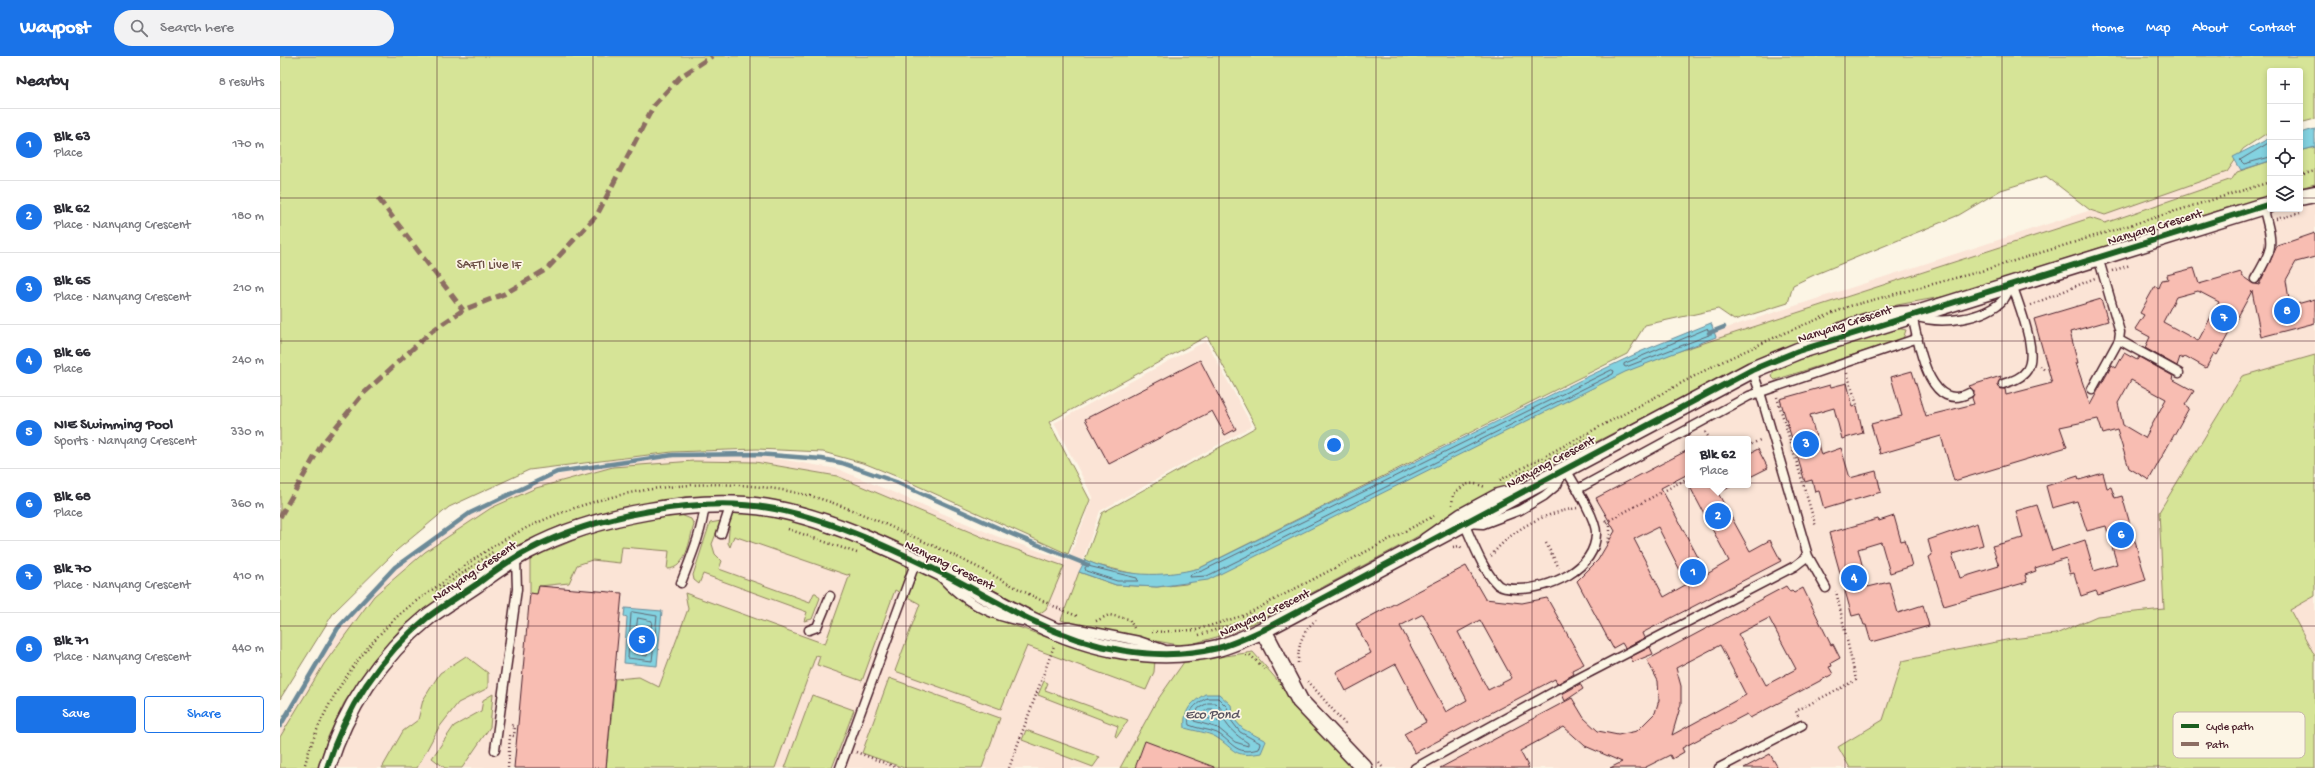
<!DOCTYPE html>
<html lang="en">
<head>
<meta charset="utf-8">
<style>
	body { margin:0; font-family:"Gochi Hand",sans-serif; background:#f2f2f3; color:#2b2b33 }
	.controls { position:absolute; right:12px; top:12px; display:grid; overflow:hidden; border-radius:4px; box-shadow:0 2px 6px #0003 }
	.controls button { width:36px; height:36px; display:grid; place-items:center; padding:0; border:0; border-bottom:1px solid #e1e1e2; background:#fff; color:#2b2b33; font:20px sans-serif }
	.you { position:absolute; left:1054px; top:389px; width:14px; height:14px; margin:-10px; border:3px solid #fff; border-radius:50%; background:#1a73e8; box-shadow:0 0 0 6px #1a73e833 }
	.badge { display:grid; place-items:center; width:26px; height:26px; border-radius:50%; background:#1a73e8; color:#fff; font-size:13px; font-weight:700 }
	.pin { position:absolute; translate:-50% -50%; border:2px solid #fff; box-shadow:0 1px 4px #0006 }
	.popup { position:absolute; left:1405px; top:380px; width:66px; height:52px; box-sizing:border-box; display:grid; place-content:center; border-radius:4px; background:#fff; filter:drop-shadow(0 1px 3px #0005); font-size:13px; white-space:nowrap; color:#7c7c81 }
	.popup b { font-size:15px; color:#2b2b33 }
	.popup::after { content:''; position:absolute; left:50%; top:100%; margin-left:-8px; border:8px solid transparent; border-top-color:#fff }
	.list { margin:0; padding:0; list-style:none }
	h2 { display:flex; justify-content:space-between; align-items:center; height:52px; margin:0; padding:0 16px; font-size:17px }
	h2 small { font-size:13px; font-weight:400; color:#7c7c81 }
	.list li { display:grid; grid-template-columns:26px 1fr auto; gap:12px; align-items:center; box-sizing:border-box; height:72px; padding:0 16px; border-top:1px solid #e1e1e2 }
	.list b { display:block; font-size:15px; white-space:nowrap }
	.list p { margin:0; font-size:13px; white-space:nowrap; color:#7c7c81 }
	.list em { font-size:13px; font-style:normal; color:#7c7c81 }
	.actions { display:flex; gap:8px; padding:12px 16px }
	.actions a { flex:1; padding:9px 0; border:1px solid #1a73e8; border-radius:4px; text-align:center; font-size:14px; color:#1a73e8 }
	.actions .main { background:#1a73e8; color:#fff }
	.icon { flex:none; width:22px; height:22px; fill:none; stroke:currentColor; stroke-width:2; stroke-linecap:round; stroke-linejoin:round }
	.map { position:relative; flex:none; width:2035px; height:712px; overflow:hidden }
	header { display:flex; align-items:center; gap:24px; box-sizing:border-box; height:56px; padding:0 20px; background:#1a73e8; color:#fff }
	header strong { font-size:19px }
	nav { display:flex; gap:22px; margin-inline-start:auto; font-size:14px }
	.search { width:280px; height:36px; background:#f2f2f3; display:flex; align-items:center; gap:10px; box-sizing:border-box; padding:0 14px; border-radius:22px; color:#7c7c81; font-size:15px }
	main { display:flex }
	aside { flex:1; background:#fff }
	.map>svg:first-child { display:block }
</style>
</head>
<body>
<header>
<strong>Waypost</strong>
<div class="search"><svg class="icon" aria-label="search" viewBox="0 0 24 24"><circle cx="10" cy="10" r="6"/><path d="M15 15l6 6"/></svg>Search here</div>
<nav><a>Home</a><a>Map</a><a>About</a><a>Contact</a></nav>
</header>
<main>
<aside>
<h2>Nearby<small>8 results</small></h2>
<ul class="list">
<li><span class="badge">1</span><div><b>Blk 63</b><p>Place</p></div><em>170 m</em></li>
<li><span class="badge">2</span><div><b>Blk 62</b><p>Place · Nanyang Crescent</p></div><em>180 m</em></li>
<li><span class="badge">3</span><div><b>Blk 65</b><p>Place · Nanyang Crescent</p></div><em>210 m</em></li>
<li><span class="badge">4</span><div><b>Blk 66</b><p>Place</p></div><em>240 m</em></li>
<li><span class="badge">5</span><div><b>NIE Swimming Pool</b><p>Sports · Nanyang Crescent</p></div><em>330 m</em></li>
<li><span class="badge">6</span><div><b>Blk 68</b><p>Place</p></div><em>360 m</em></li>
<li><span class="badge">7</span><div><b>Blk 70</b><p>Place · Nanyang Crescent</p></div><em>410 m</em></li>
<li><span class="badge">8</span><div><b>Blk 71</b><p>Place · Nanyang Crescent</p></div><em>440 m</em></li>
</ul>
<div class="actions"><a class="main">Save</a><a>Share</a></div>
</aside>
<div class="map">
<svg width="2035" height="712" viewBox="0 0 2035 712">
	<rect width="100%" height="100%" fill="#fcf5e5"/>
	<filter id="ink" filterUnits="userSpaceOnUse"><feTurbulence type="fractalNoise" baseFrequency=".025" numOctaves="2"/><feDisplacementMap in="SourceGraphic" scale="8" xChannelSelector="R" yChannelSelector="G"/><feConvolveMatrix kernelMatrix="1 2 1 2 8 2 1 2 1" color-interpolation-filters="sRGB"/></filter>
	<g filter="url(#ink)">
		<path fill="#fbe4d6" fill-rule="evenodd" d="M2035,83V712H0V668L39,604L89,535L141,491L208,446L254,426L331,404L414,398L475,399L558,413L716,480L788,505L813,441L774,367L926,285L972,370L820,455L801,509L837,521H904L1391,290L1990,96V153H2020V87ZM1408,383H1468V429H1408Z"/>
		<path fill="#d6e497" stroke="#908261" d="M0,0H2035V63L2020,67V15H1990V75L1963,93L1947,116L1825,159L1810,154L1766,120L1721,134L1679,159L1534,219L1513,229L1508,247L1454,264L1438,253L1365,269L1347,298L920,512L892,519L863,520L817,509L805,504L822,457L976,371L927,280L769,366L810,444L788,498L618,421L586,408L543,396L477,393L392,396L249,414L169,451L117,494L54,556L0,643Z
			M2035,91V128L2020,132V95Z
			M1990,105V140L1953,150L1667,240L1617,249L1564,268L1477,303L1242,424L1212,437L1133,483L983,563L944,579L904,590L811,573L781,564L799,516L836,529L877,531L906,528L1263,356L1329,321L1393,297L1810,162L1825,167L1952,123L1957,116Z
			M1617,272L1626,274L1623,283L1495,324L1491,320L1495,313L1500,310Z
			M2035,299V540L2010,554L2035,600V712H1570L1558,691L1603,664L1622,605L1731,583L1776,578L1817,560L1884,553L1879,456L1962,320Z
			M414,405L475,406L557,420L714,486L784,510L766,553L759,558L676,514L586,473L520,450L456,440H432L405,441L325,457L280,470L236,490L200,511L121,572L91,607L64,647L48,681L38,712H0V681L44,608L94,540L145,496L211,452L256,432L333,411Z
			M451,448L497,454L675,524L722,565L774,584L826,597L875,604L874,616L866,634L747,590L721,653L615,615L640,548L615,534L582,625L537,609L540,600L536,599L495,712H326L335,623L359,621L379,631L408,553L405,537L545,588L570,518L567,519L454,480L450,491L448,487Z
			M401,459L411,463L414,469C409,484 407,513 387,513L389,495L342,491L340,507L312,504L297,509L289,527L259,530L257,538L250,537V505L254,501L311,477L348,467Z
			M441,465L432,488L435,498L442,505L439,513L530,546L534,537H536L540,542L532,563L524,565L527,556L423,518L419,528L414,524L413,519L430,467Z
			M973,596L1073,712H840L876,646L904,606Z
			M186,600L208,617V632L178,647L158,673L137,712H102L123,675L138,664L143,644L160,617Z
			M609,622L720,662L702,712H624L582,697Z
			M764,625L768,627L765,634L848,664L837,681L835,680L838,670L758,639Z
			M213,638L210,671L182,712H165L152,702L174,670L201,655L203,644Z
			M532,639L574,654L552,712H505Z
			M746,674L820,701L813,711L742,684Z"/>
		<path fill="#83d2e0" stroke="#6c8a98" d="M2035,73V91L2020,95V77Z
			M1990,82V105L1961,114L1953,101Z
			M1431,267L1436,281L1345,316L928,524L877,531L836,529L799,516L805,504C844,521 880,522 920,512L1309,320L1362,295Z
			M345,552L382,555L377,610L344,607L347,561L344,560Z
			M925,638H939L951,649L953,662L963,673L986,685L981,697C953,702 956,694 936,681C927,676 914,675 905,672C903,654 911,647 925,638Z"/>
		<g fill="none" stroke-linecap="round" stroke-linejoin="round">
			<path stroke="#616773" stroke-width="1" d="M1990,86L1960,104L1964,108L1990,101
				M1427,273L1430,277L1429,279L1346,311L1344,310V308Z
				M1332,314L1334,315L1333,318L927,520L910,521L911,518L922,515Z
				M808,510L857,522L858,525H837L806,515L805,512Z
				M353,556L377,560L372,605L348,602L351,558Z
				M358,562L372,565L367,600L354,597Z
				M927,642H938L947,651L950,663L960,676L980,687L978,693C955,700 953,686 937,677C928,673 918,673 909,669C906,656 916,647 927,642Z
				M928,647H936C945,655 941,658 946,667C952,676 959,681 968,687V690L955,686L938,672L914,665L918,653Z
				M929,653H933L937,657L938,665L922,661L923,657Z"/>
			<path stroke="#6c8a98" stroke-width="4.5" d="M1429,277L1444,271
				M0,670L58,572L115,511L190,457L277,416L393,399L477,398L542,403L562,407L616,426L734,479L808,509"/>
		</g>
		<path fill="#f8bdb2" stroke="#4a1f2b" fill-rule="evenodd" d="M2035,177V201L2016,206L2006,224L2010,250L2035,243V267L1981,281L1972,235L1937,299L1934,297L1926,312L1905,300L1903,303L1900,301L1897,310L1865,292L1870,281L1855,273L1864,259L1860,257L1875,230L1879,232L1882,224L1888,223L1887,219L1914,212L1919,228L1961,216L1962,220L1972,227L1979,229L1997,190ZM1918,235L1939,246L1918,285L1883,266L1896,241Z
			M1821,243L1828,265L1790,276L1798,307H1796L1810,349L1832,309L1836,312L1844,297L1857,304L1859,301L1893,320L1892,323L1914,335L1905,349L1909,352L1869,424L1849,412L1837,374L1823,378L1818,363L1780,371L1787,391L1674,425L1661,380L1600,398L1591,368L1622,360L1611,321L1632,315L1646,360L1694,348L1692,342L1694,335L1689,330L1721,320L1718,329L1720,332L1725,333L1726,339L1772,327L1754,263ZM1851,324L1886,343L1865,382L1843,369L1838,347Z
			M920,304L956,373L945,379L932,355L829,408L805,363Z
			M1567,327L1573,351L1577,350L1583,377L1562,383L1554,352L1530,359L1541,399L1561,392L1570,422L1596,415L1601,436L1544,453L1539,435L1535,436L1532,424L1525,426L1500,343L1550,329L1551,331Z
			M1478,393L1488,412L1468,422V398Z
			M1408,394V418L1381,432L1427,518L1449,505L1409,429H1454L1438,437L1470,495L1490,484L1501,505L1362,577L1364,582L1345,592L1342,587L1333,592L1297,525L1318,504L1335,475L1316,442ZM1378,471L1407,528L1384,541L1354,483Z
			M1823,417L1827,432L1831,431L1835,442L1842,440L1866,524L1818,539L1816,535L1801,540L1794,517L1790,518L1786,502L1755,512L1756,515L1745,519L1747,526L1664,550L1649,501L1652,499L1648,484L1697,467L1703,489L1672,498L1680,522L1719,510L1712,490L1743,482L1736,455L1757,449L1772,495L1805,484L1814,515L1837,508L1826,470L1807,475L1797,445L1772,452L1766,430L1798,420L1799,424Z
			M1614,460L1621,485L1625,484L1632,510L1610,517L1601,486L1578,493L1588,531L1609,526L1618,557L1643,549L1649,570L1591,586L1586,569H1584L1580,558L1572,560L1549,477L1598,463L1599,465Z
			M1186,510L1205,543L1242,547L1267,542L1304,608L1292,614L1294,618L1277,628L1275,623L1135,697L1124,678L1146,666L1116,608L1066,635L1056,616L1091,597L1076,568ZM1143,558L1187,644L1166,656L1120,570ZM1200,564L1232,622L1208,634L1178,576Z
			M259,530L342,537L326,712H234L250,537L257,538Z
			M1506,530L1510,536L1512,535L1514,537L1523,532L1551,589L1553,588L1560,602L1551,607L1552,610L1549,611L1553,618L1470,662L1467,658L1402,692L1404,696L1392,703L1390,699L1364,712H1330L1342,706L1305,690L1284,671L1240,695L1249,712H1160L1292,642L1304,662L1318,675L1338,679L1357,675L1375,657L1379,644L1378,625L1367,604ZM1489,562L1516,613L1486,629L1458,578ZM1440,589L1466,639L1392,679L1401,648V630L1396,612Z
			M1370,591L1373,598L1353,606L1350,601Z
			M1300,628L1303,633L1285,645L1282,638Z
			M865,685L934,711V712H855Z
			M1490,698L1498,712H1464Z"/>
		<g fill="none" stroke-linecap="round" stroke-linejoin="round">
			<g stroke="#4a1f2b" stroke-width="11">
				<path id="lane" d="M1975,223C1996,189 1992,187 1983,150
					M1632,259C1638,284 1648,359 1689,337
					M1635,260C1660,269 1704,264 1724,243C1727,239 1729,233 1731,229
					M1541,283C1561,266 1609,253 1634,254
					M1839,284L1899,317
					M1723,328C1732,325 1742,322 1747,314C1759,296 1738,248 1732,228
					M1812,333L1839,284L1840,276L1818,201
					M1285,412C1293,426 1317,463 1316,478C1315,514 1269,533 1238,533C1232,533 1223,533 1218,529C1202,513 1193,487 1184,467L1203,468L1240,454L1264,440L1277,429Z
					M1298,433L1469,340L1638,282
					M441,478L451,448
					M1144,482L1180,457L1217,437L1241,431
					M1528,500L1546,532
					M662,522C682,544 712,561 742,565
					M401,527C411,501 422,476 425,448
					M777,572L789,571L859,585L883,593
					M529,574L537,571L550,540
					M215,694L237,533L236,502
					M560,712L636,505
					M1135,712L1297,623L1515,510L1528,500L1480,336L1472,314
					M1439,712L1522,669"/>
			</g>
			<g stroke="#4a1f2b" stroke-width="19">
				<path id="street" d="M2020,141L2035,138
					M983,574L1020,645L1084,712
					M47,712C65,653 100,600 148,561C164,549 181,539 197,528C213,516 230,504 247,495C314,459 421,439 495,453C553,464 619,496 672,522C699,536 726,552 753,565C809,593 876,607 938,592C953,588 968,581 983,574L1472,314L1518,295L1990,148"/>
			</g>
			<path stroke="#4a1f2b" stroke-width="2.5" stroke-dasharray="1 3" stroke-linecap="butt" d="M2020,119L2035,115
				M1996,163L2020,157
				M1832,215L1850,209
				M1751,249L1815,222
				M1760,310L1766,315
				M1567,317L1577,349
				M1497,341L1536,471
				M1425,376L1430,383
				M1468,390L1482,383
				M1238,419L1310,381
				M1220,424L1437,308L1502,278L1570,250L1698,216L1990,126
				M1172,449L1173,439C1185,427 1190,425 1205,431
				M1325,464L1330,469V478L1327,488
				M1326,466L1408,422
				M508,473L577,497
				M1266,487L1279,512
				M1173,491L1180,490L1182,493
				M1211,500C1233,472 1262,458 1297,452
				M156,536L214,495
				M816,565L829,559L849,563L854,572
				M872,576L916,574L965,559L1154,460
				M919,579L960,566
				M966,599H970L985,613
				M1018,607C1018,590 1022,575 1036,564
				M1028,625L1065,668
				M1518,660L1516,655L1576,624L1556,535
				M576,696L618,712
				M1099,707L1103,712
				M24,712C39,654 77,597 121,557C134,546 148,537 162,527C184,510 207,493 231,480C315,434 419,417 513,436C545,442 575,455 605,468C630,480 656,490 681,503C720,522 756,544 797,560
				M228,712L230,679L234,680L235,671H231L232,666
				M729,712L774,590"/>
			<use href="#lane" stroke="#fcf5e5" stroke-width="8"/>
			<use href="#street" stroke="#fcf5e5" stroke-width="16"/>
			<path stroke="#8d6e63" stroke-width="5" stroke-dasharray="10 5" stroke-linecap="butt" d="M98,142L183,254
				M0,461L42,388L83,338L152,275L183,254L224,238L267,213L317,159L374,49L400,21L432,0"/>
			<g stroke="#fcf5e5" stroke-width="8">
				<path id="cycleway" d="M47,712C65,653 100,600 148,561C164,549 181,539 197,528C213,516 230,504 247,495C314,459 421,439 495,453C553,464 619,496 672,522C699,536 726,552 753,565C809,593 876,607 938,592C953,588 968,581 983,574L1472,314L1518,295L1990,148"/>
			</g>
			<use href="#cycleway" stroke="#1b5e20" stroke-width="6"/>
		</g>
	</g>
	<path fill="none" stroke="#4a1f2b" stroke-width="1" stroke-opacity="0.55" d="M157,0V712M313,0V712M470,0V712M626,0V712M783,0V712M939,0V712M1096,0V712M1252,0V712M1409,0V712M1565,0V712M1722,0V712M1878,0V712M0,142H1990M2020,142H2035M0,285H2035M0,427H2035M0,570H2035"/>
	<g text-anchor="middle" dominant-baseline="central" stroke-width="3.5" stroke-linejoin="round" paint-order="stroke">
		<g font-size="13" fill="#4a1f2b" stroke="#fcf5e5">
			<text transform="translate(1875 172) rotate(-17)">Nanyang Crescent</text>
			<text transform="translate(1565 269) rotate(-18)">Nanyang Crescent</text>
			<text transform="translate(1271 407) rotate(-28)">Nanyang Crescent</text>
			<text transform="translate(669 510) rotate(26)">Nanyang Crescent</text>
			<text transform="translate(195 516) rotate(-34)">Nanyang Crescent</text>
			<text transform="translate(985 558) rotate(-25)">Nanyang Crescent</text>
		</g>
		<g font-size="13" fill="#6d5046" stroke="#fcf5e5">
			<text x="209" y="209">SAFTI Live IF</text>
		</g>
		<g font-size="14" font-style="italic" fill="#5b5561" stroke="#fcf5e5">
			<text x="932" y="659">Eco Pond</text>
		</g>
	</g>
	<rect x="1893" y="656" width="132" height="46" rx="6" fill="#fcf5e5" stroke="#c7b5ad" stroke-width="1"/>
	<rect x="1901" y="668" width="18" height="4" fill="#1b5e20"/>
	<rect x="1901" y="686" width="18" height="4" fill="#8d6e63"/>
	<g font-size="11" fill="#4a1f2b">
		<text x="1926" y="674">Cycle path</text>
		<text x="1926" y="692">Path</text>
	</g>
</svg>
<div class="controls">
<button>+</button>
<button>−</button>
<button><svg class="icon" aria-label="locate" viewBox="0 0 24 24"><circle cx="12" cy="12" r="6"/><path d="M12 2v4M12 18v4M2 12h4M18 12h4"/></svg></button>
<button><svg class="icon" aria-label="layers" viewBox="0 0 24 24"><path d="M12 4l9 5-9 5-9-5zM3 14l9 5 9-5"/></svg></button>
</div>
<div class="you"></div>
<div class="pin badge" style="left:1413px;top:516px">1</div>
<div class="pin badge" style="left:1438px;top:460px">2</div>
<div class="popup"><b>Blk 62</b>Place</div>
<div class="pin badge" style="left:1526px;top:388px">3</div>
<div class="pin badge" style="left:1574px;top:522px">4</div>
<div class="pin badge" style="left:362px;top:584px">5</div>
<div class="pin badge" style="left:1841px;top:479px">6</div>
<div class="pin badge" style="left:1944px;top:262px">7</div>
<div class="pin badge" style="left:2007px;top:255px">8</div>
</div>
</main>
</body>
</html>
